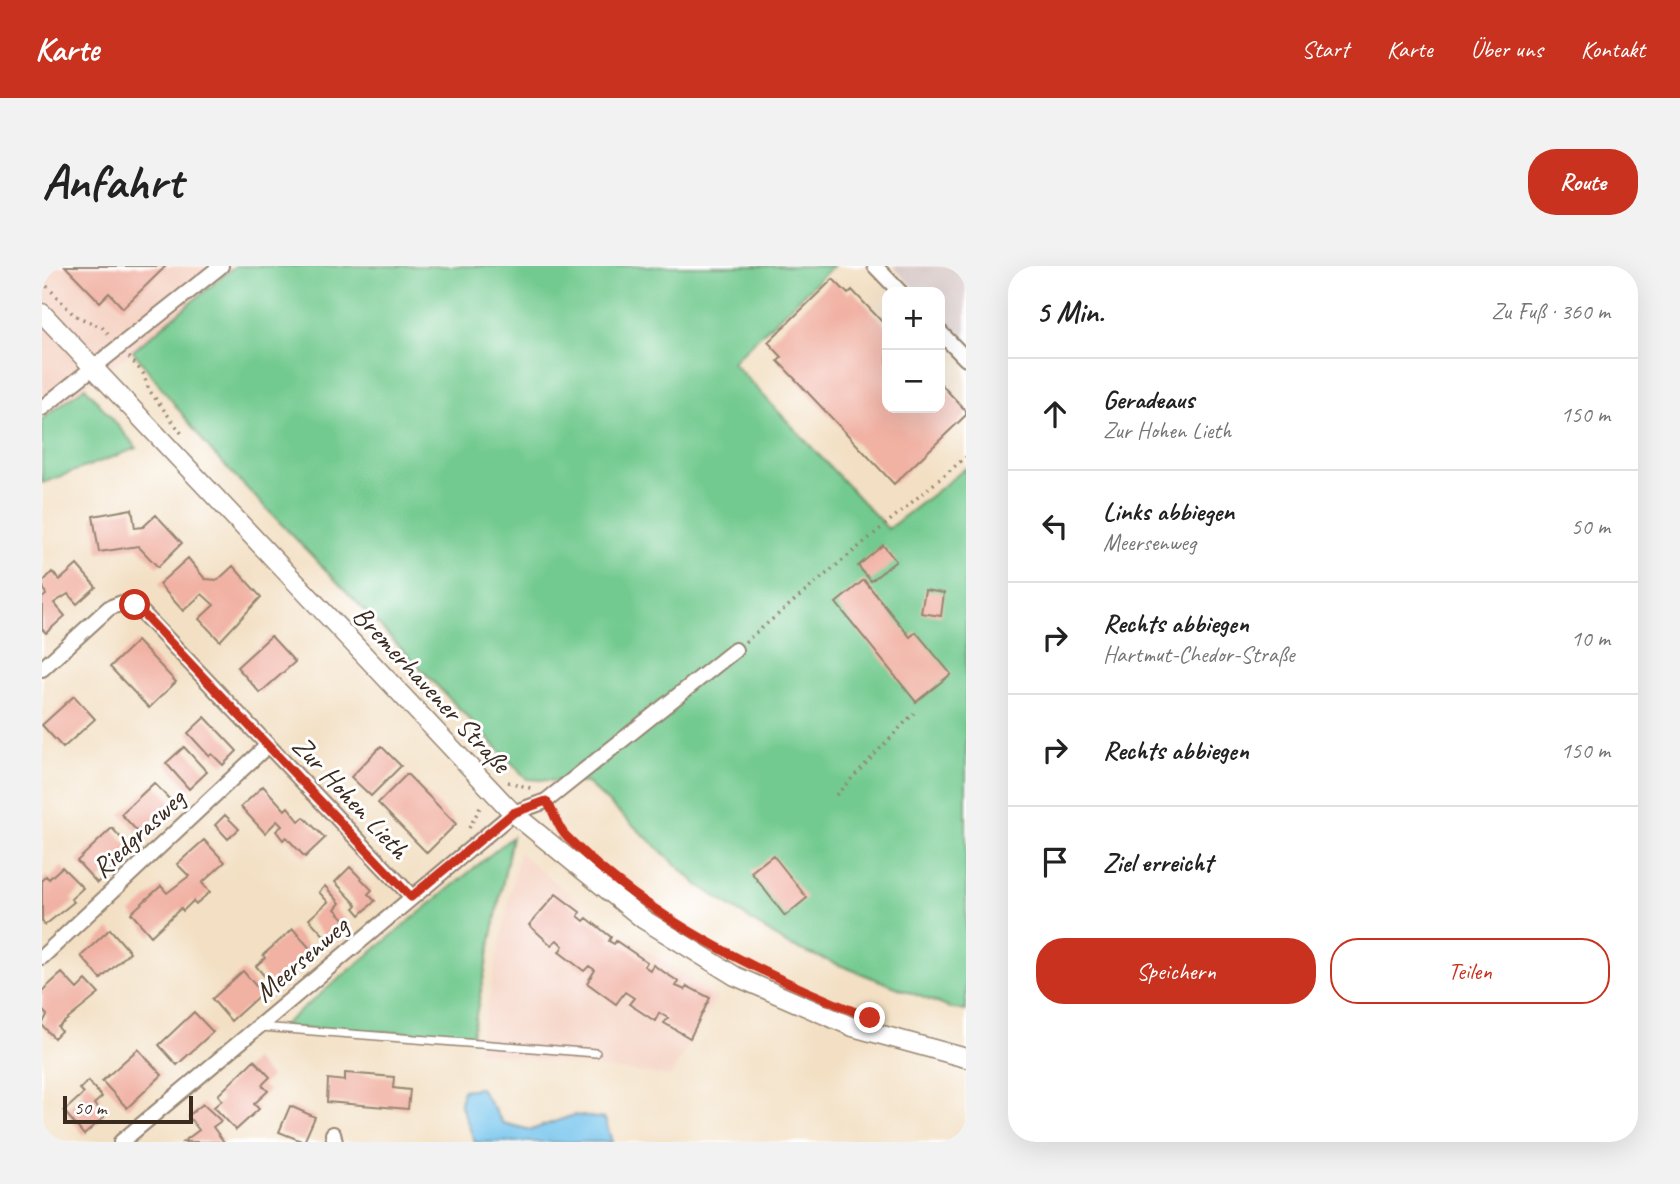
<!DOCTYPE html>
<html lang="de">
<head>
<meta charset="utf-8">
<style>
	body { margin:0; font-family:Caveat,sans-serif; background:#f2f2f2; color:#222 }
	.controls { position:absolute; right:21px; top:21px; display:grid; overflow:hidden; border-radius:14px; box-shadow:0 7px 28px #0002 }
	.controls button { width:63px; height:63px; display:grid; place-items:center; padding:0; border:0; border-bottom:2px solid #e0e0e0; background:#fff; color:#222; font:35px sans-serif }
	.scale { position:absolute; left:21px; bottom:18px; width:130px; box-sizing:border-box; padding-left:7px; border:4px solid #3b2a1e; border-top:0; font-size:19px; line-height:24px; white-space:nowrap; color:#3b2a1e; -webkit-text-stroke:5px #fff; paint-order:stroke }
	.stop { position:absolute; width:21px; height:21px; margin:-16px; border:5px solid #c8321e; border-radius:50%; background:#fff }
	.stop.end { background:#c8321e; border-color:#fff; box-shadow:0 2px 7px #0008 }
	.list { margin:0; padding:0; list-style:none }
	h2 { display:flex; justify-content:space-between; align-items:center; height:91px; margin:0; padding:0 28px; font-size:30px }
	h2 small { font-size:23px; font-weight:400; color:#767676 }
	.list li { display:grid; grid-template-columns:46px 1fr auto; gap:21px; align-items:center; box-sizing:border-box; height:112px; padding:0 28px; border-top:2px solid #e0e0e0 }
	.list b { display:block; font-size:26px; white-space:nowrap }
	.list p { margin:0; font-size:23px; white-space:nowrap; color:#767676 }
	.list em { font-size:23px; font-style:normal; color:#767676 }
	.actions { display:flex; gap:14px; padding:21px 28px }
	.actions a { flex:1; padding:16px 0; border:2px solid #c8321e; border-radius:28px; text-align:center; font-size:24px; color:#c8321e }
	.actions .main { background:#c8321e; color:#fff }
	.icon { flex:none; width:38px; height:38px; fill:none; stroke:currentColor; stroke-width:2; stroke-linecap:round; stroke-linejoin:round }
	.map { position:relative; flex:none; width:924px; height:876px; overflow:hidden; border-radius:28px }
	header { display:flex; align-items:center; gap:42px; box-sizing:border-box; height:98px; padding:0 35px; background:#c8321e; color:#fff }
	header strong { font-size:33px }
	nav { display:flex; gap:38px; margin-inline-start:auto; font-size:24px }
	.intro { display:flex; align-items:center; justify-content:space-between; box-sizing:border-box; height:168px; padding:0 42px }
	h1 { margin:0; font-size:49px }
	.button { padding:18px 32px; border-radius:28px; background:#c8321e; color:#fff; font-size:24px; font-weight:700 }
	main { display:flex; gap:42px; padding:0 42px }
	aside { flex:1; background:#fff; border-radius:28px; box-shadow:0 7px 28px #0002 }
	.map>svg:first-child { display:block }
</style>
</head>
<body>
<header>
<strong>Karte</strong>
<nav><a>Start</a><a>Karte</a><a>Über uns</a><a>Kontakt</a></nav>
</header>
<div class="intro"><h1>Anfahrt</h1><a class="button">Route</a></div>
<main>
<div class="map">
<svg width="924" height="876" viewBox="0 0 924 876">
	<rect width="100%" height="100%" fill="#fff"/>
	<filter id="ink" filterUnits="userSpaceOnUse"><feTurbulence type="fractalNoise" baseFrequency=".0143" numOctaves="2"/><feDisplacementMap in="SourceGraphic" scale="14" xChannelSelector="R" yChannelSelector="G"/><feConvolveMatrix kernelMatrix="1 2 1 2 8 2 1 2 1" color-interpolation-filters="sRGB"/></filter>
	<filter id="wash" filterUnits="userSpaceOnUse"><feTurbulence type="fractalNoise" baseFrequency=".00686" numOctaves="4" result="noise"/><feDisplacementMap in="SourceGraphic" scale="28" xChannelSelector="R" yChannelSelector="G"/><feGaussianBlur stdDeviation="1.57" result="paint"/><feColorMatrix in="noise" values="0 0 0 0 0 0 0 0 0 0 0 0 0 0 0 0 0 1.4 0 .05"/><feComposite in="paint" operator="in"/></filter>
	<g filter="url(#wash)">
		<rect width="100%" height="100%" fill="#f3e0c4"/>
		<path fill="#f5d2c2" d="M0,0H193L91,85L0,153Z
			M477,586L551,648L675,732L628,810L435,786Z"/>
		<path fill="#d1bfbd" d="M851,0H924V77L898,49V26H876Z"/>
		<path fill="#73ca90" stroke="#577a57" stroke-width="2" d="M193,0H791L690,96L846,263L924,202V745L908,742L746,679L655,618L545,517L485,513L169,185L91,85Z
			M43,121L95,182L0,217V153Z
			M470,571L430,769L237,762Z"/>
		<path fill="#71c2ec" stroke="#567685" stroke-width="2" d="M438,822L461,857L489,864L532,849L563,853L570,876H433L418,837L421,824Z"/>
		<g id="blocks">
			<path fill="#f1b1a3" d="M23,0H124L81,42L67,27L58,36Z
				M791,13L806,28L810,24L845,61V142H898V117L924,145V149L852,218L736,95L740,91L726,76Z
				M90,243L93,262L101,261L114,249L140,277L116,301L96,280L57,286L51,250Z
				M841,279L854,295L829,315L816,300Z
				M146,292L163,313L176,314L191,300L219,331L178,375L157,353L172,339L160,328L141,345L117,318Z
				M35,299L54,321L35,338L26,328L12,337L23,350L4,367L0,363V332L4,329L0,317L10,306L18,314Z
				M822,314L868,371L874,366L909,408L874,436L794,337Z
				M883,324L902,327L899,350L879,347Z
				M229,370L253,396L218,427L195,401Z
				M95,375L134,416L107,442L68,401Z
				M32,430L53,453L21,482L0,459Z
				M163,451L195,485L181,499L170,488L167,490L146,467Z
				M339,480L359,500L329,530L309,511Z
				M142,481L165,506L147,523L124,497Z
				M365,508L414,558L385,587L336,537Z
				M112,517L132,538L99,569L79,548Z
				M221,520L243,544L246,541L257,555L262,551L283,572L263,591L244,571L241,574L234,565L240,560L235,555L223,567L199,541Z
				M183,549L197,563L186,573L173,559Z
				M70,562L90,584L55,617L35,595Z
				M162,574L183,596L160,617L168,626L154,638L151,635L141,645L139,642L109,670L89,647L119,620L125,627L147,610L135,598Z
				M731,589L765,632L743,650L709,606Z
				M20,601L41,622L29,633L32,636L3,659L0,655V614L4,610L7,613Z
				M308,601L330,624L326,628L333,635L318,649L312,642L315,639L293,616Z
				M283,620L298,637L293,643L306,657L287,675L267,653L286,636L277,626Z
				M514,628L538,646L536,650L542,655L545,652L569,671L567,675L572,678L574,675L605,696L602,700L608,704L611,699L637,716L634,720L643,724L645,720L668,732L648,772L622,757L626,752L617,747L613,755L587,738L592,732L583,726L574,738L545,717L553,704L547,700L542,705L517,686L521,680L515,674L509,679L487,659Z
				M68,663L88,686L59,713L39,690Z
				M251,663L271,686L241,712L239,710L229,718L214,700L223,692L221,689Z
				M201,705L220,727L189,755L170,733Z
				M20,707L35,723L44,714L57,728L16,761L19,765L12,772L0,759L5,749L0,744V725Z
				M152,746L171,766L135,799L117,779Z
				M96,783L120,809L85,842L60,815Z
				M212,794L228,811L220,819L226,825L212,838L217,843L194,864L172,841L180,834L176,829Z
				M303,807L352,811L351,822L368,824L366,843L285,836L286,813L303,815Z
				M46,815L60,831L52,838L62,851L42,869L22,845L42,827L38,823Z
				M161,838L179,855L171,861L182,876H141L157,864L146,850Z
				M248,840L273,851L262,876L237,866Z"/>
		</g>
	</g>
	<g filter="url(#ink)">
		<use href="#blocks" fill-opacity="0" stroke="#978571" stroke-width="2"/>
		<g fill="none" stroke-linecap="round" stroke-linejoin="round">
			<g stroke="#978571" stroke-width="10">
				<path id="service" d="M219,761L554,787"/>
			</g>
			<g stroke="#978571" stroke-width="18">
				<path id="minor" d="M833,0L858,26
					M898,66L924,93
					M0,142L179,0
					M0,403L67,342L80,337L93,339L369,630
					M0,691L226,479
					M291,868L293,876
					M79,876L471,547L504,535L693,384"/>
			</g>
			<g stroke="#978571" stroke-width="21">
				<path id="tertiary" d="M0,47L471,547L601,653L693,710L811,761L924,792"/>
			</g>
			<path stroke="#978571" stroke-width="3.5" stroke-dasharray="2 5" stroke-linecap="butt" d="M0,15L32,49L61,62L68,70
				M87,91L101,107L107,124L140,168
				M703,376L924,191
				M466,516L492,523
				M794,529L872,447
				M512,547L518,562
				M427,562L440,538"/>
			<use href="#service" stroke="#fff" stroke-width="7"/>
			<use href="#minor" stroke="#fff" stroke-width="14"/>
			<use href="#tertiary" stroke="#fff" stroke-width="18"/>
		</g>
	</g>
	<g fill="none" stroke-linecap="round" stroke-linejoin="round" filter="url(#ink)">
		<path stroke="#c8321e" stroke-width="9" d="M93,339L369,631L471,547L504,535C513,546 514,560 525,571C609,655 719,708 828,752"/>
	</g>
	<g text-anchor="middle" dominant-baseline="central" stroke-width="6" stroke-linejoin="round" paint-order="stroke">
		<g font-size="28" fill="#3b2a1e" stroke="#fff">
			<text transform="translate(390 423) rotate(47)">Bremerhavener Straße</text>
			<text transform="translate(309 531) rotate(47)">Zur Hohen Lieth</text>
			<text transform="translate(96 567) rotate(-43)">Riedgrasweg</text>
			<text transform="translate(259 693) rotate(-41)">Meersenweg</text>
		</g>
	</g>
</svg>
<div class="controls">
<button>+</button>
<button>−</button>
</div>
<div class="scale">50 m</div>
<div class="stop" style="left:93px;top:339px"></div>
<div class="stop end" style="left:828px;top:752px"></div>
</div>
<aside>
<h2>5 Min.<small>Zu Fuß · 360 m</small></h2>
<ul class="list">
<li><svg class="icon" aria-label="ahead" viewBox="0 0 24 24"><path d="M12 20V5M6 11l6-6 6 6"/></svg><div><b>Geradeaus</b><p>Zur Hohen Lieth</p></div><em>150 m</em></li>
<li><svg class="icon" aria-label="left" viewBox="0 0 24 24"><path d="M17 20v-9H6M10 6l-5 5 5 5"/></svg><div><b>Links abbiegen</b><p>Meersenweg</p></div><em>50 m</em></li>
<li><svg class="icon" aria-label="right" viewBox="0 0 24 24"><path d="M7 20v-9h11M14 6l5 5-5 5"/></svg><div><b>Rechts abbiegen</b><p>Hartmut-Chedor-Straße</p></div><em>10 m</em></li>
<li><svg class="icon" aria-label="right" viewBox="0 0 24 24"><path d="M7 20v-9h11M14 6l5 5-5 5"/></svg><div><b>Rechts abbiegen</b></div><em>150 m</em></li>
<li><svg class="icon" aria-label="arrive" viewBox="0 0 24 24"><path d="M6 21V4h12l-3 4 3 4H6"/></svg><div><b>Ziel erreicht</b></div></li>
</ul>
<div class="actions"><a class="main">Speichern</a><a>Teilen</a></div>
</aside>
</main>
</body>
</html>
